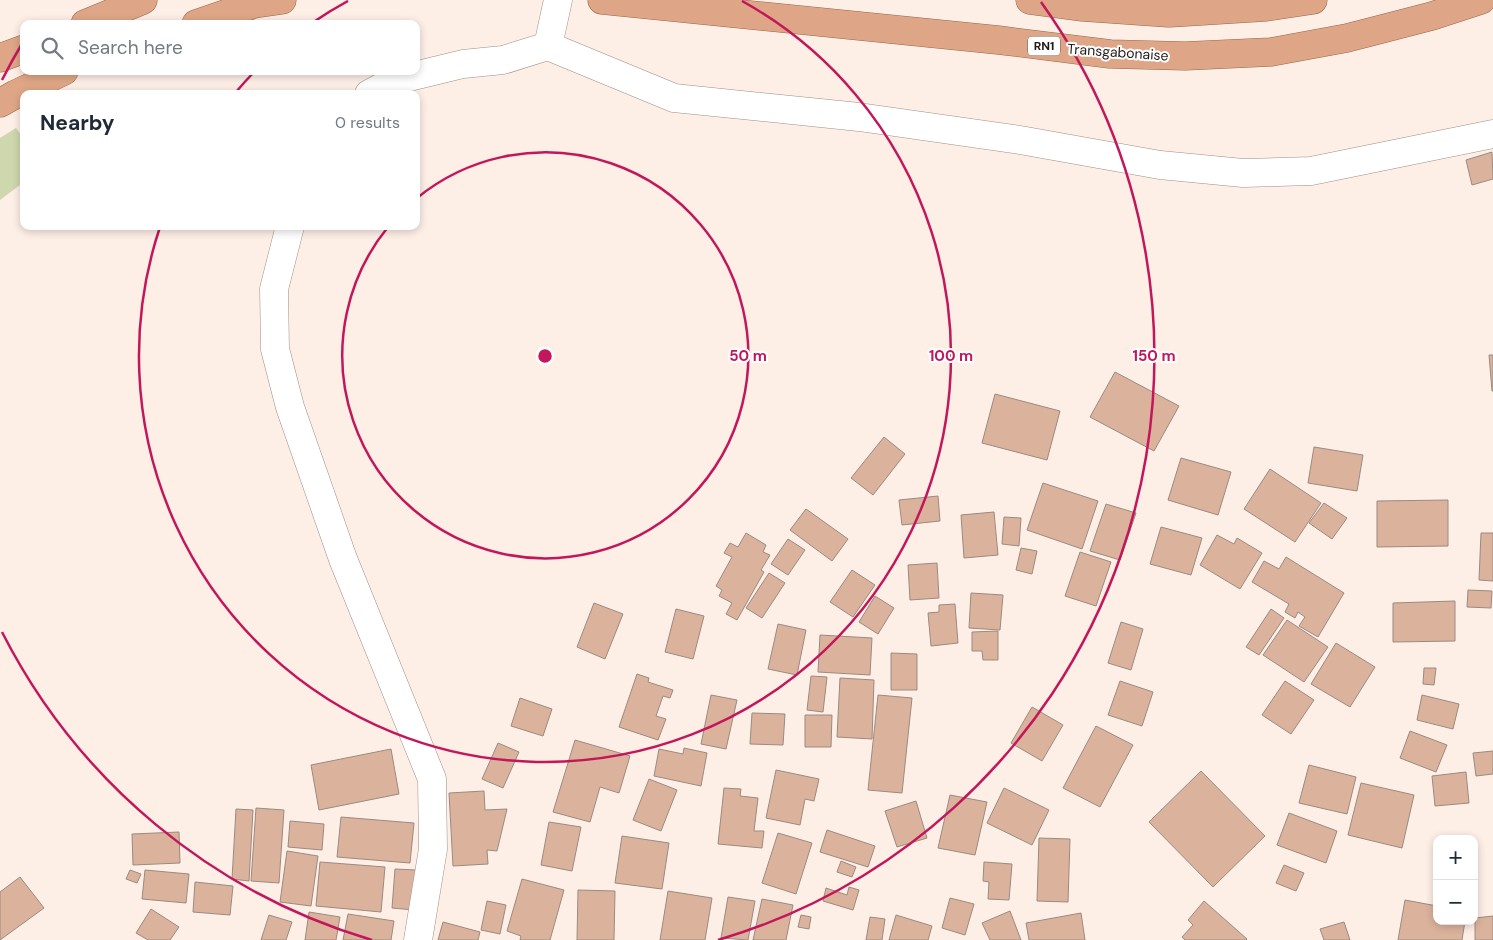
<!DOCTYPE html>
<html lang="en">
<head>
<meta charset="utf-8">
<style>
	body { margin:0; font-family:"DM Sans",sans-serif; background:#f6f6f7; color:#1f2937 }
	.controls { position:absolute; right:15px; bottom:15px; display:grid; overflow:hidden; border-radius:10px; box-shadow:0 2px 8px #0003 }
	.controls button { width:45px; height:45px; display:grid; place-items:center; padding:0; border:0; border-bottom:1px solid #e0e1e3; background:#fff; color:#1f2937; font:25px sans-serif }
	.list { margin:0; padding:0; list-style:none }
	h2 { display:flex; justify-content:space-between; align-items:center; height:65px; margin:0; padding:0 20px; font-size:21px }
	h2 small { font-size:16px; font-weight:400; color:#747a83 }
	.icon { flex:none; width:28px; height:28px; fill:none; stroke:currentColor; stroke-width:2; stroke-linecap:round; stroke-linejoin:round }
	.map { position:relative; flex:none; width:1493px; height:940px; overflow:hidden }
	.search { position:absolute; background:#fff; box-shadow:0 2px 8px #0003; left:20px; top:20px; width:400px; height:55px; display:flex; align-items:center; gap:12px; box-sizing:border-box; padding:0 18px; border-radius:10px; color:#747a83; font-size:19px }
	.panel { position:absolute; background:#fff; box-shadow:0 2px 8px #0003; left:20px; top:90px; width:400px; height:140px; border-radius:10px }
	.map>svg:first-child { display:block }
</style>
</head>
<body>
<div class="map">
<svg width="1493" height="940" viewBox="0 0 1493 940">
	<rect width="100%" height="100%" fill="#fdeee6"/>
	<path fill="#ced7ae" d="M16,128L24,139V182L0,200V138Z"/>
	<path fill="#dbb39d" stroke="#9b8a81" d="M1492,152L1493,179L1472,185L1466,160Z
		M1489,355H1493V391H1492Z
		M1115,372L1179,406L1154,451L1090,417Z
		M995,394L1060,411L1047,460L982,443Z
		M884,437L905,454L873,495L851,478Z
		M1314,447L1363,455L1357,491L1308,483Z
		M1181,458L1231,472L1218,515L1168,500Z
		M1270,469L1321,503L1295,542L1244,509Z
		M1043,483L1098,501L1082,549L1027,530Z
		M938,496L940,521L902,525L899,500Z
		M1448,500V546L1377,547V501Z
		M1324,503L1347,518L1332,539L1309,523Z
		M1106,504L1136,513L1120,560L1090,551Z
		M806,509L848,539L832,561L790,530Z
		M994,512L998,555L964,558L961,515Z
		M1004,517L1021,518L1019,546L1002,544Z
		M1161,527L1202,538L1191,575L1150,564Z
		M746,533L766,545L763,552L770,555L761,570L764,572L737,620L726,614L732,603L719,596L722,590L716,586L732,557L724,553L730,543L738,547Z
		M1481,533H1493V581L1479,580Z
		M1217,535L1234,544L1237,538L1262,553L1240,589L1200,565Z
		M788,539L805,550L788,575L771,564Z
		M1021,548L1037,551L1032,574L1016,570Z
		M1080,552L1111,562L1096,606L1065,596Z
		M1286,557L1344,593L1318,637L1299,626L1305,617L1298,612L1295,618L1285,612L1289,604L1252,582L1264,561L1279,569Z
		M937,563L939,598L910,600L908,565Z
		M852,570L875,585L853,617L830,602Z
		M769,573L785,583L762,618L746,608Z
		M1468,590L1492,591L1491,608L1467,607Z
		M971,593L1003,595L1000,630L969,628Z
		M875,596L894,608L878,634L859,622Z
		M1455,601V641L1393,642V603Z
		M594,603L623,614L605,659L577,647Z
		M955,604L958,643L931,646L928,613L939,612V605Z
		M676,609L704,616L693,659L665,652Z
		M1271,609L1284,618L1259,655L1246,647Z
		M1287,620L1328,647L1304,682L1263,655Z
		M1121,622L1143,629L1131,670L1108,663Z
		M778,624L806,630L797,675L768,669Z
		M998,631V660H983L982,651H972V632Z
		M820,635L872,638L870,675L818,672Z
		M1336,643L1375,667L1350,707L1311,684Z
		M891,653L917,654V690H891Z
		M1424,668H1436L1434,685L1423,684Z
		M637,674L649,678L648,682L673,690L670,698L663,696L656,716L666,719L658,740L619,727Z
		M811,676L827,677L823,712L807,710Z
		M840,678L874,680L872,739L837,737Z
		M1120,681L1153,692L1142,726L1108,715Z
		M1285,681L1314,700L1291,734L1262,715Z
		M711,695L737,700L726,749L701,744Z
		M878,695L912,698L902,793L868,790Z
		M1422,695L1459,704L1453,729L1417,720Z
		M520,698L552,709L543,736L511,726Z
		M1032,707L1063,725L1042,761L1011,743Z
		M752,713L785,714L783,745L750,744Z
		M805,715H832L831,747H805Z
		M1096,726L1133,745L1100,807L1063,788Z
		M1410,731L1447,745L1436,772L1400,758Z
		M575,740L630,756L619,793L600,787L590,822L553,812Z
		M498,743L519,752L503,788L482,779Z
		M684,748L707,753L701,786L654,776L659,749L683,754Z
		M391,749L399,794L319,810L311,765Z
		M1493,751V774L1476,776L1473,753Z
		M1309,765L1356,777L1347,814L1299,803Z
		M776,770L819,779L814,801L805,799L800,825L766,818Z
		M1201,771L1265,836L1213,887L1149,822Z
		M1466,772L1469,803L1435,806L1432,776Z
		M649,779L677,790L661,831L633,820Z
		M1361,783L1414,795L1402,848L1348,835Z
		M724,788L741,789L740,796L758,798L754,831H764L762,848L718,844Z
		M1004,788L1049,810L1032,845L987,823Z
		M484,791L485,810L507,809L497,851L487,850L488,864L453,866L449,793Z
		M950,795L987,802L975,855L938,848Z
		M916,801L927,838L897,847L885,811Z
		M256,808L284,810L279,883L251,881Z
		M236,809L253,810L249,881L232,879Z
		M1289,813L1337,831L1326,863L1277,845Z
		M341,817L414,823L410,863L337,857Z
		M290,821L324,824L322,850L288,847Z
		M549,822L581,827L572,871L541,865Z
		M827,830L875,846L868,867L820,852Z
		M179,832L180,863L133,865L132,834Z
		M778,833L812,843L796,894L762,883Z
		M622,836L669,843L662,889L615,883Z
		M1039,838L1070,839L1068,902L1037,901Z
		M287,851L318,856L311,906L280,902Z
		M841,861L856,867L852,877L837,872Z
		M320,862L385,867L381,912L316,906Z
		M984,862L1012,864L1009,900L988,899L989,882L983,881Z
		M1284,865L1304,873L1296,891L1276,883Z
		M395,869L416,870L414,910L392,908Z
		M130,870L141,874L137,883L126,879Z
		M145,870L189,874L186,903L142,899Z
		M20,877L44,908L0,940V892Z
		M522,879L564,890L550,940H520L521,936L507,931Z
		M195,882L233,886L230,915L193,912Z
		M849,887L859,890L853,910L823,901L826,888L847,895Z
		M578,890L615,891L614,940H577Z
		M668,891L712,898L705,940H660Z
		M728,897L755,901L748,940L721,938Z
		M950,898L974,904L965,935L942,928Z
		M762,899L793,905L786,940H753Z
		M1405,900L1437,906V921H1440L1439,923L1447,924L1448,921H1465L1462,940H1398Z
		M487,901L506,905L500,934L481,930Z
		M1204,901L1247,939L1246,940H1185L1182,937L1193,925L1188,920Z
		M151,909L179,927L170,940H148L136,933Z
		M1010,911L1021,940H990L982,923Z
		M309,912L340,917L336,940H305Z
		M1081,913L1085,940H1029L1026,923Z
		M348,914L394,921L391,940H343Z
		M269,915L292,922L286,940H261Z
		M801,915L811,917L809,929L798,927Z
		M896,915L932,926L928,940H889Z
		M1493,916V940H1475V918Z
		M870,917L885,919L882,940H866Z
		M443,922L480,932L478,940H438Z
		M1344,922L1350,940H1324L1320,929Z"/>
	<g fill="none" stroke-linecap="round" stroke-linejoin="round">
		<g stroke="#a08f86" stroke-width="29">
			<path id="minor" d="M548,46L558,0
				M369,94L393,81L463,64L503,60L548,46L674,98L859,117L1020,140L1160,165L1243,173L1311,171L1493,134
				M290,226L274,289L275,349L290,407L343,559L432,779L433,849L418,940"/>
		</g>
		<g stroke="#96674b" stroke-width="29">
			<path id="trunk" d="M602,0L998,40L1110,54L1185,56L1271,52L1347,38L1432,16L1481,0
				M1030,0L1083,7L1169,13L1266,7L1313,0
				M85,24L143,0
				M196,24L254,4L282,0
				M0,58L24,49
				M0,103L16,94L64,71"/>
		</g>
		<use href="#minor" stroke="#fff" stroke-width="28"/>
		<use href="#trunk" stroke="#dea686" stroke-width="28"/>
	</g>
	<g fill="none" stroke="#c2185b" stroke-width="2.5">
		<path d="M417 198A203 203 0 1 1 388 227"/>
		<path d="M236 92A406 406 0 0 1 255 71M312 23A406 406 0 0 1 348 1M742 1A406 406 0 1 1 160 227"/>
		<path d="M372 940A609 609 0 0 1 2 632M2 80A609 609 0 0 1 23 42M1041 2A609 609 0 0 1 718 940"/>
	</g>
	<g text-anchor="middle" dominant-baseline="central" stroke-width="4" stroke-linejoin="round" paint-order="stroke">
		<rect fill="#fff" stroke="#635f5c" stroke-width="1" x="1028" y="36.5" width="32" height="19" rx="4"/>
		<g font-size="12" font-weight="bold" fill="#201a16">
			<text x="1044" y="46">RN1</text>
		</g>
		<g font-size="14" fill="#201a16" stroke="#fff">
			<text transform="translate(1118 52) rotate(4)">Transgabonaise</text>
		</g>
	</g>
	<circle cx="545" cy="356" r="8" fill="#c2185b" stroke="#fff" stroke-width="2.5"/>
	<g font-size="15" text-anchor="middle" font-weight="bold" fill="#c2185b" stroke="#fff" stroke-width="4" stroke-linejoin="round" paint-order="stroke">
		<text x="748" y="361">50 m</text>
		<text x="951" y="361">100 m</text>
		<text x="1154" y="361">150 m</text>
	</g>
</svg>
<div class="controls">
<button>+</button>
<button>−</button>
</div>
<div class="search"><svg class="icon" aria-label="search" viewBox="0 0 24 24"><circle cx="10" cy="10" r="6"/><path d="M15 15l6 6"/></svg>Search here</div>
<section class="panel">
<h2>Nearby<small>0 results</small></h2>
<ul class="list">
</ul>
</section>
</div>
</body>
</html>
